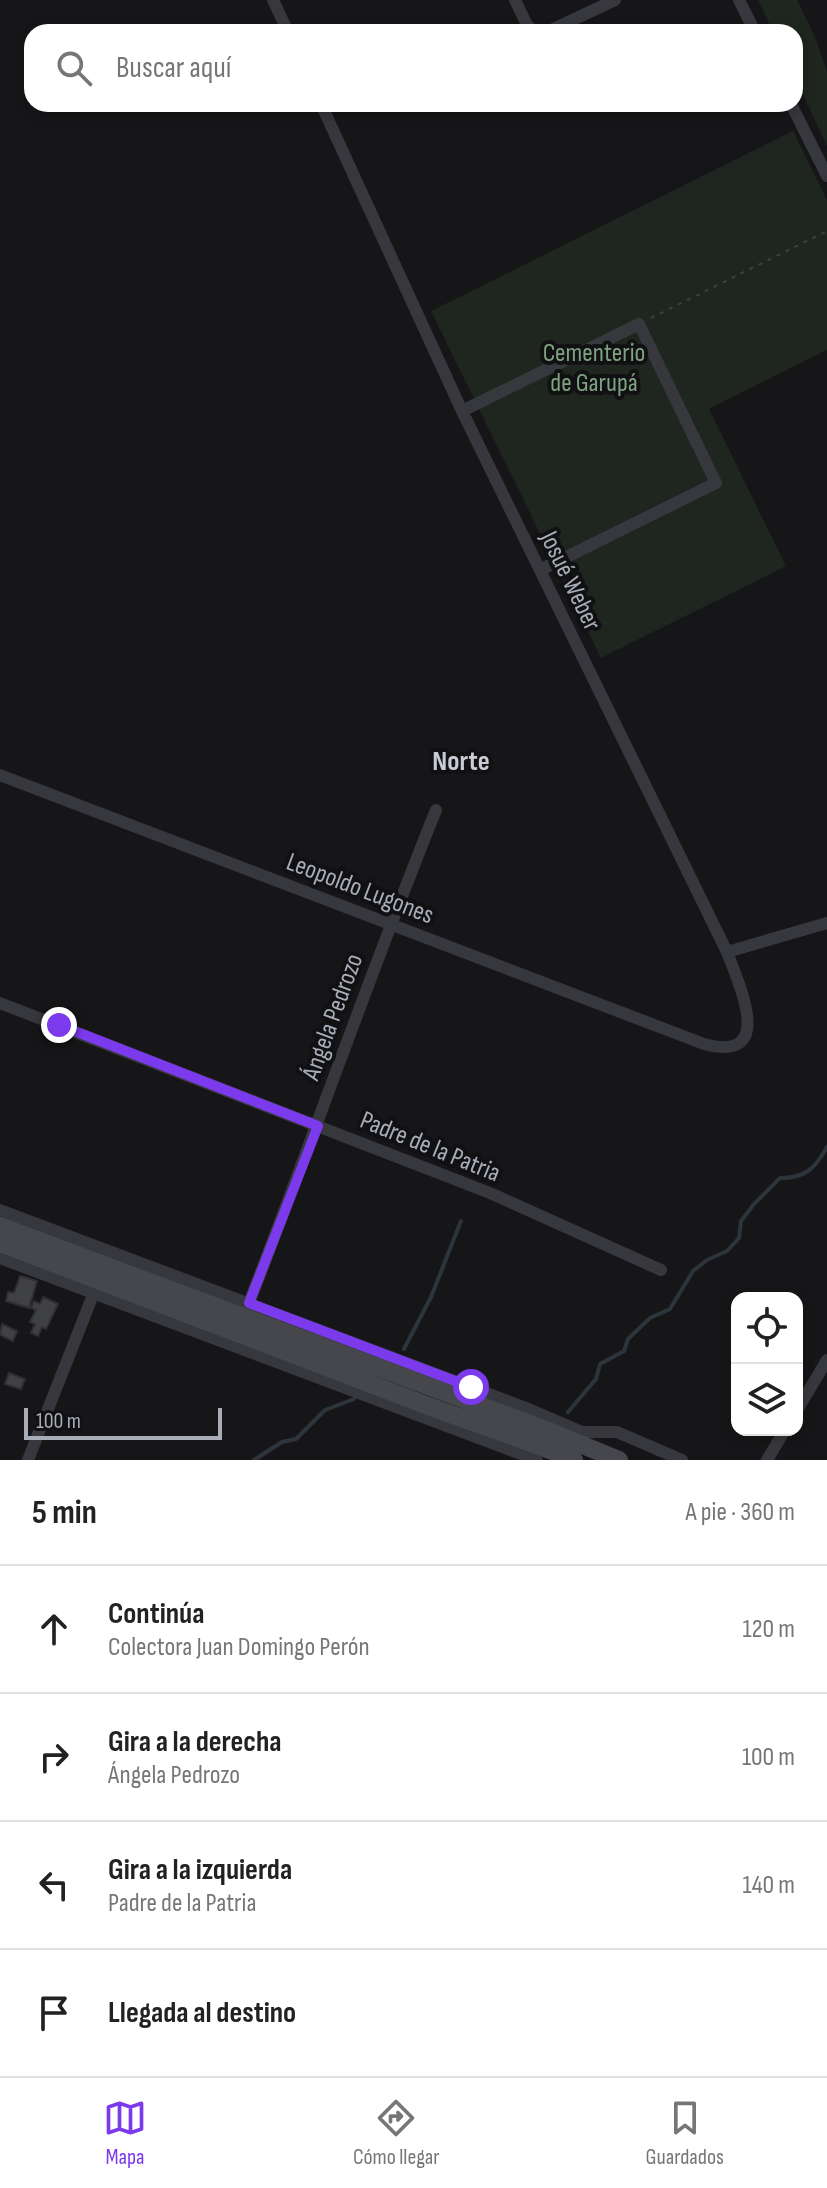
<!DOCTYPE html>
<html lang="es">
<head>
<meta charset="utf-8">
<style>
	body { margin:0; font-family:"Sofia Sans Condensed",sans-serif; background:#f2f2f2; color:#222 }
	.controls { position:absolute; right:24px; bottom:24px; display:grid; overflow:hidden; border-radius:16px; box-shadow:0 4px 12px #0003 }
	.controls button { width:72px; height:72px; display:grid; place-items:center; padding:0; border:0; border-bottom:2px solid #e0e0e0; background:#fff; color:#222; font:40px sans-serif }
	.scale { position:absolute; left:24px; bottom:20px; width:198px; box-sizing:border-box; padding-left:8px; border:4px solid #a8adb8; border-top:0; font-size:22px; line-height:28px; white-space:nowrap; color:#a8adb8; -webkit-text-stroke:6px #111113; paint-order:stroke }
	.stop { position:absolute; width:24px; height:24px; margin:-18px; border:6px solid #7c3aed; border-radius:50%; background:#fff }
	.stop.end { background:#7c3aed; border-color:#fff; box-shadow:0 2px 8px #0008 }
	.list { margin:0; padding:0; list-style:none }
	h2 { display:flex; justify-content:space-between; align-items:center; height:104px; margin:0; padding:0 32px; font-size:34px }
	h2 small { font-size:26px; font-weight:400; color:#767676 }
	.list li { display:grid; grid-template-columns:52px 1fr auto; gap:24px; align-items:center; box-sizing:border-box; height:128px; padding:0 32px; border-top:2px solid #e0e0e0 }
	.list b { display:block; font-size:30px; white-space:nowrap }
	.list p { margin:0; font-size:26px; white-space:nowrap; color:#767676 }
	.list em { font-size:26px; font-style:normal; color:#767676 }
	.icon { flex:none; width:44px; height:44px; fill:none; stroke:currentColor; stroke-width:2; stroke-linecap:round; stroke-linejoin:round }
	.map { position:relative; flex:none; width:827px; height:1460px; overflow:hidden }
	.search { position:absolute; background:#fff; box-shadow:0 4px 12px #0003; left:24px; right:24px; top:24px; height:88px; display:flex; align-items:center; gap:20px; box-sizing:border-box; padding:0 28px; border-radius:24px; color:#767676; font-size:30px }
	.sheet { height:616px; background:#fff }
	nav { display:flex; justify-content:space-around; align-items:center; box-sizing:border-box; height:112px; border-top:2px solid #e0e0e0; background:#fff; font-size:22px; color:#767676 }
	nav a { display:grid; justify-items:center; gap:4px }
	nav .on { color:#7c3aed }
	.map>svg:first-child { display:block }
</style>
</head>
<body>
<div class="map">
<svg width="827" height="1460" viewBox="0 0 827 1460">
	<rect width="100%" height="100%" fill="#161618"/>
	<path fill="#1e261f" d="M758,0H797L815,37L827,71V146L795,78V32H773Z
		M793,131L827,200V350L709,409L786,566L601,658L431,311Z"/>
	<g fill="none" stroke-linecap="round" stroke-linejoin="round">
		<path stroke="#2c353c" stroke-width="4" d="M404,1349L431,1297L461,1221
			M568,1412L596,1379L600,1364L624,1351L628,1339L650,1318L670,1309L693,1271L707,1260L727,1251L739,1238L741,1221L754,1204L780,1178C805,1178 815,1169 827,1147
			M254,1460L282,1442L296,1439L325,1410L354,1399"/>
	</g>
	<path fill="#404145" stroke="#303034" stroke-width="2" d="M20,1276L37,1281L29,1308L6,1301L8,1292L14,1293Z
		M43,1297L58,1304L46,1329L42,1327L38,1336L31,1333L35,1324L30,1322L36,1310L31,1308L34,1301L40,1304Z
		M2,1324L17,1331L13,1341L0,1335Z
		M9,1373L25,1379L21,1389L5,1384Z"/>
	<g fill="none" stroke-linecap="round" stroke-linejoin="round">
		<path stroke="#3d3f44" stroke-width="2" stroke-dasharray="4 6" stroke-linecap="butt" d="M651,318L827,231"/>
		<path stroke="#37383d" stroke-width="12" d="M273,0L288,32
			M515,0L527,25L535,32
			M739,0L755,32
			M547,32L615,0
			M791,104L827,176
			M462,411L639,324L716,483L540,570
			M0,775L704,1044C776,1063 740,987 727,952L462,411L321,104
			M727,952L827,923
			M0,1003L490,1193L661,1270
			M0,1210L526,1408L582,1432H617L682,1460
			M0,1258L537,1460
			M249,1303C313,1139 370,973 436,810
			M797,1410L827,1360
			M28,1460L93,1295
			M767,1460L785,1430"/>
		<path stroke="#45474d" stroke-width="18" d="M0,1226L551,1432L619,1460
			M0,1243C142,1297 284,1350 426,1405C476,1424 526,1439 574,1460"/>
	</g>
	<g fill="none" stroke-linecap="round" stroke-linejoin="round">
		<path stroke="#7c3aed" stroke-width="10" d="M59,1025L318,1126L249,1303L471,1387"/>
	</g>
	<g text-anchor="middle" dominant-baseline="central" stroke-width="8" stroke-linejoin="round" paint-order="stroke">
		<g font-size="26" fill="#7fa381" stroke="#111113">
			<text x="594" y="353">Cementerio<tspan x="594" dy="30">de Garupá</tspan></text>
		</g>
		<g font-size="26" fill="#a8adb8" stroke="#111113">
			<text transform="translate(570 581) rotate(64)">Josué Weber</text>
			<text transform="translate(360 889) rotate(21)">Leopoldo Lugones</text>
			<text transform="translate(333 1017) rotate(-70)">Ángela Pedrozo</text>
			<text transform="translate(430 1147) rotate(22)">Padre de la Patria</text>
		</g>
		<g font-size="28" font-weight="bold" fill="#c9ccd4" stroke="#111113">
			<text x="461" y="761">Norte</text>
		</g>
	</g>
</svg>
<div class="controls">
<button><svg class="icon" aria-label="locate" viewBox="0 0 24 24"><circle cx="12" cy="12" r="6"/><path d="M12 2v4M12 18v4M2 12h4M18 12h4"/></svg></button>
<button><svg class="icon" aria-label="layers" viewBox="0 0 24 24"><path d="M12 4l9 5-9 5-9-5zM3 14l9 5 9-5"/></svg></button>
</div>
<div class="scale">100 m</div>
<div class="stop" style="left:471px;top:1387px"></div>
<div class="stop end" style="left:59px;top:1025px"></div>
<div class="search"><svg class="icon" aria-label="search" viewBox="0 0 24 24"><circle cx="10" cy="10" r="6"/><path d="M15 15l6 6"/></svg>Buscar aquí</div>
</div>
<section class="sheet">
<h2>5 min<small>A pie · 360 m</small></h2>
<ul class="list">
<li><svg class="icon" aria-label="ahead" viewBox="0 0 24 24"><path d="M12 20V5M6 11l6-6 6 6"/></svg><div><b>Continúa</b><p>Colectora Juan Domingo Perón</p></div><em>120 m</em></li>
<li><svg class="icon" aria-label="right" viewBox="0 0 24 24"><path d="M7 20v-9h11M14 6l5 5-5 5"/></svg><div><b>Gira a la derecha</b><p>Ángela Pedrozo</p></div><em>100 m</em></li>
<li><svg class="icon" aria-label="left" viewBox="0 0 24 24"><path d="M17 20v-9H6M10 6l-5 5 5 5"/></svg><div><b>Gira a la izquierda</b><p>Padre de la Patria</p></div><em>140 m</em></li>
<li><svg class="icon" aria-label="arrive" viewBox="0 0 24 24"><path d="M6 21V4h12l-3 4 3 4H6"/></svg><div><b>Llegada al destino</b></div></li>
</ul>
</section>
<nav>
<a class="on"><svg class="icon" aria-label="map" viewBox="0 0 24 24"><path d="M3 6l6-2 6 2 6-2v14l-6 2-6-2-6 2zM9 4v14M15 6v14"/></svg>Mapa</a>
<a><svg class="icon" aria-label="directions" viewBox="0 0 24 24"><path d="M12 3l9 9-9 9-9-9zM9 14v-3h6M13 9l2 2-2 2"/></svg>Cómo llegar</a>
<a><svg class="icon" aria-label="saved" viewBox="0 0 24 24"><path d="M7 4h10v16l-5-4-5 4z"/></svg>Guardados</a>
</nav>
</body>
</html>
